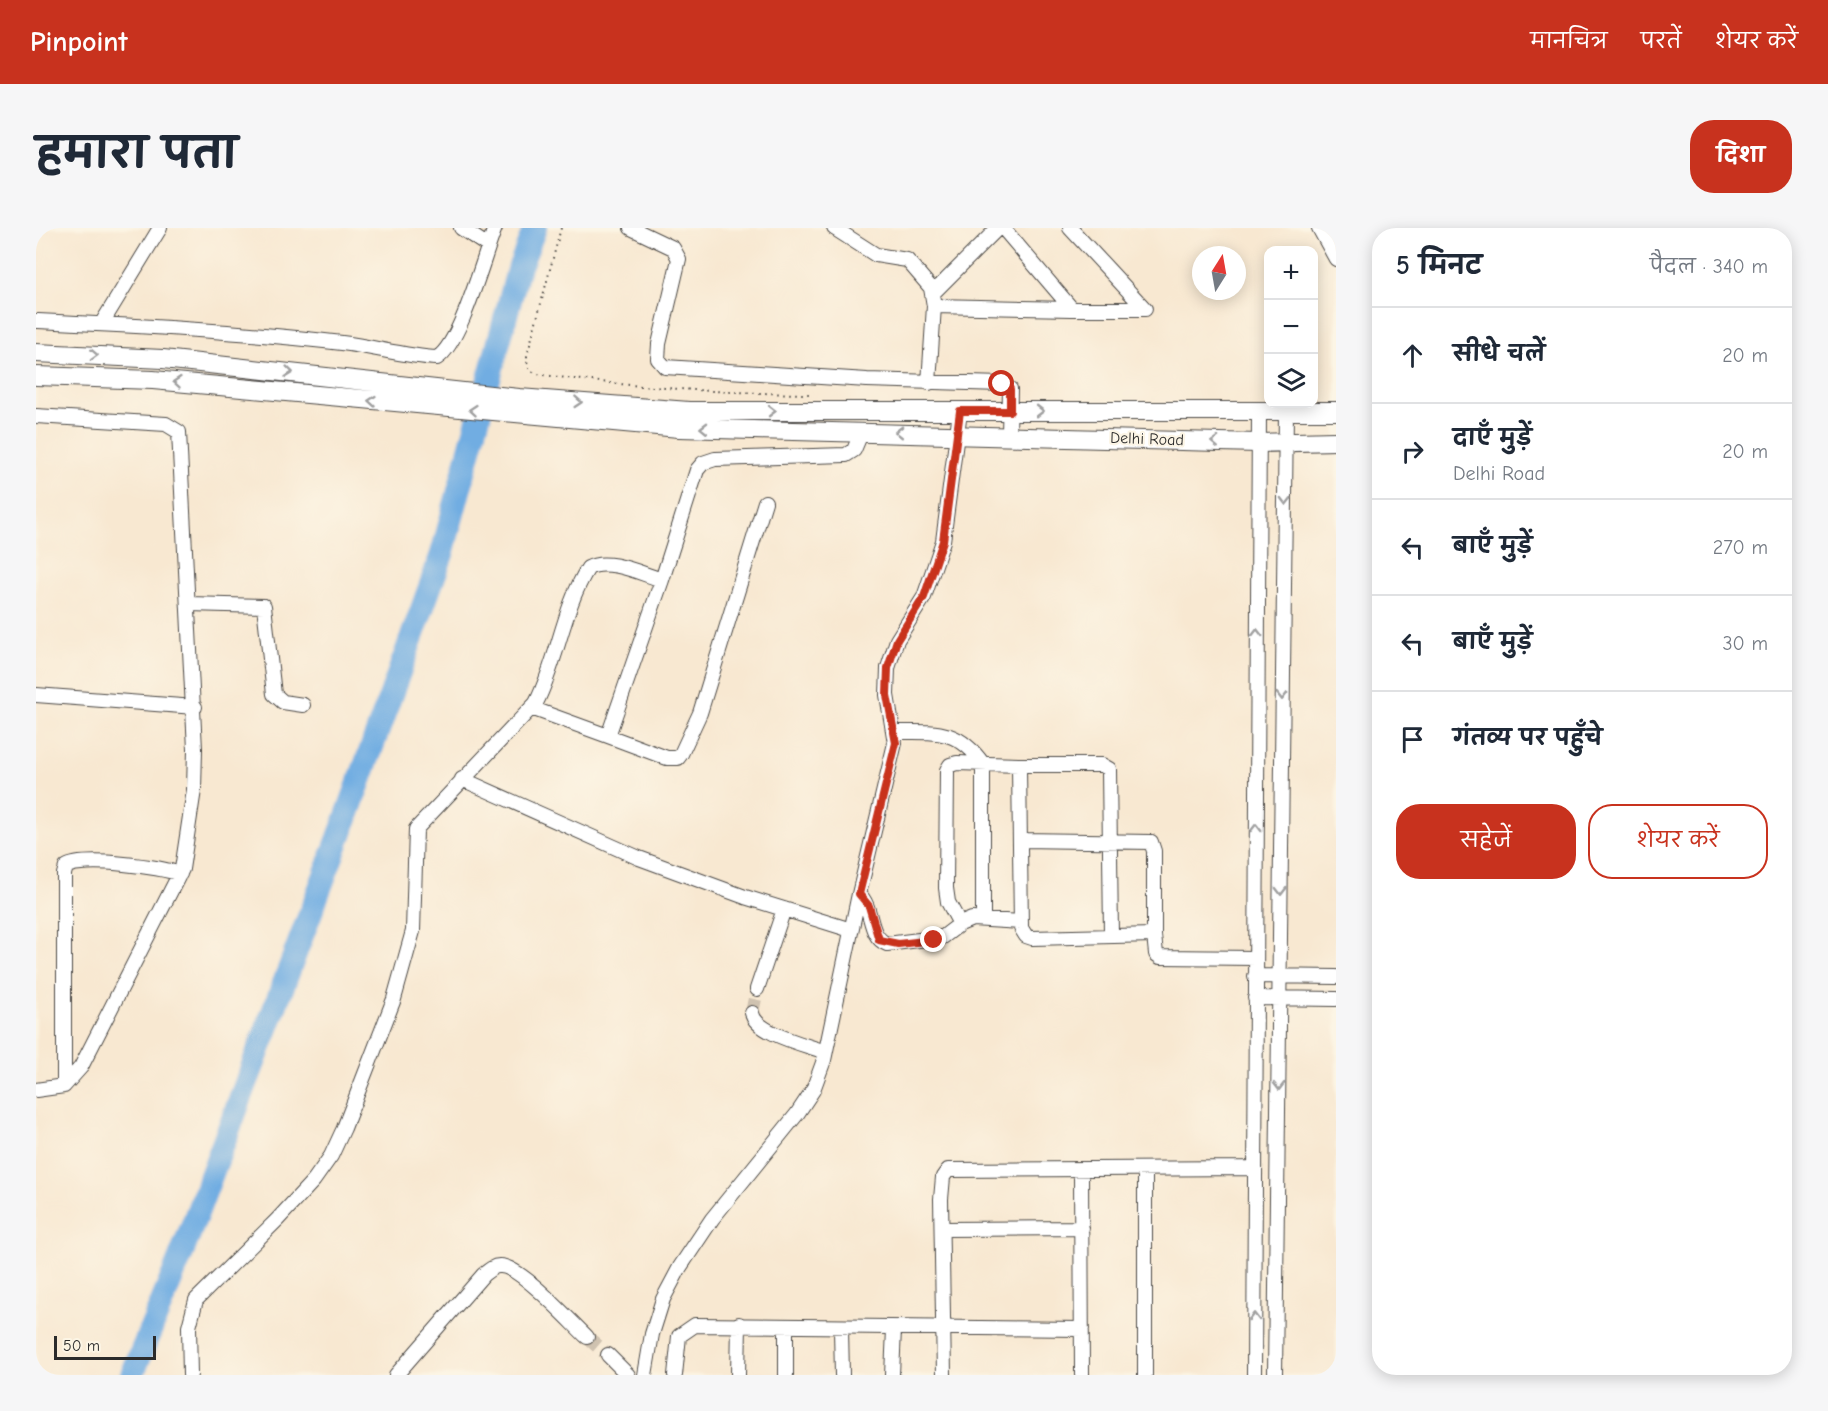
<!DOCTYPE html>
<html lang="hi">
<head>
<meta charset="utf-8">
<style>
	body { margin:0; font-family:"Comic Neue","Playpen Sans Deva",sans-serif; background:#f6f6f7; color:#1f2937 }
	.controls { position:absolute; right:18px; top:18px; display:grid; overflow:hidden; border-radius:12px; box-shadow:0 3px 15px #0003 }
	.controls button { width:54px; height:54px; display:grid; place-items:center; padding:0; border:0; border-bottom:2px solid #e0e1e3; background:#fff; color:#1f2937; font:30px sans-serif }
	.compass { position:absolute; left:1156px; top:18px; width:54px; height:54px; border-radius:50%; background:#fff; box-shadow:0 3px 15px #0003; rotate:11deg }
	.scale { position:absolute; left:18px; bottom:15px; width:102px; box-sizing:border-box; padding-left:6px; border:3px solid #2b2b2b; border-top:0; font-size:16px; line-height:21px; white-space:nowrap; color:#2b2b2b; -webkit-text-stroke:4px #fcf5e5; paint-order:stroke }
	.stop { position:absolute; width:18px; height:18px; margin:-14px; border:4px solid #c8321e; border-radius:50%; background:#fff }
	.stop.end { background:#c8321e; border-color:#fff; box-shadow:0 2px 6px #0008 }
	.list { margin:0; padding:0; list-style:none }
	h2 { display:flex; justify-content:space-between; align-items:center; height:78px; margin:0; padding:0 24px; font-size:26px }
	h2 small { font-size:20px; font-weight:400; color:#747a83 }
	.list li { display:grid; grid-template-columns:39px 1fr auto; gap:18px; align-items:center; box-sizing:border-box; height:96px; padding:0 24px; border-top:2px solid #e0e1e3 }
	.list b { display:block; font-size:22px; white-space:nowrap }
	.list p { margin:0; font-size:20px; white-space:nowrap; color:#747a83 }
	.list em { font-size:20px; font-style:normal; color:#747a83 }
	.actions { display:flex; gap:12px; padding:18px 24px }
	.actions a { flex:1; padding:14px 0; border:2px solid #c8321e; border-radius:24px; text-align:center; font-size:21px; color:#c8321e }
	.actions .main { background:#c8321e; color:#fff }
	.icon { flex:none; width:33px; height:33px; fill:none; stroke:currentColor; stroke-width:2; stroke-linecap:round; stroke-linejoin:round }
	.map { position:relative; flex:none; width:1300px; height:1147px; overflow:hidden; border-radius:24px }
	header { display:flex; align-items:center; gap:36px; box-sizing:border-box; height:84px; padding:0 30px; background:#c8321e; color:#fff }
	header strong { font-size:28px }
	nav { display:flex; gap:33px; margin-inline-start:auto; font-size:21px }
	.intro { display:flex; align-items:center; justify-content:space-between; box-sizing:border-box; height:144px; padding:0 36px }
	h1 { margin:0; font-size:42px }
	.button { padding:15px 27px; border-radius:24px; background:#c8321e; color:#fff; font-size:21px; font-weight:700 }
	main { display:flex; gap:36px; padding:0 36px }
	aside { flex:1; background:#fff; border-radius:24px; box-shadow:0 3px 15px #0003 }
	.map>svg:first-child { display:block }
</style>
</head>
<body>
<header>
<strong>Pinpoint</strong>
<nav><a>मानचित्र</a><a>परतें</a><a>शेयर करें</a></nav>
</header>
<div class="intro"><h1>हमारा पता</h1><a class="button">दिशा</a></div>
<main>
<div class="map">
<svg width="1300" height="1147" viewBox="0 0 1300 1147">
	<rect width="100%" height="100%" fill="#fcf5e5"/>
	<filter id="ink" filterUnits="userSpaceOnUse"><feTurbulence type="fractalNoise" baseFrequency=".0167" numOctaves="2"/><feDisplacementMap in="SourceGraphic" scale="12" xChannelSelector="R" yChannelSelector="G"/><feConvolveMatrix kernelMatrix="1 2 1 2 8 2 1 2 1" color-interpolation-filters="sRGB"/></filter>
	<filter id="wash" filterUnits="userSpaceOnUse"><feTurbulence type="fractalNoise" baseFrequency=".008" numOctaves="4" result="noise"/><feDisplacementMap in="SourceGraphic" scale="24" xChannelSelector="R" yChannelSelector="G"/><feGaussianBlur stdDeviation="1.35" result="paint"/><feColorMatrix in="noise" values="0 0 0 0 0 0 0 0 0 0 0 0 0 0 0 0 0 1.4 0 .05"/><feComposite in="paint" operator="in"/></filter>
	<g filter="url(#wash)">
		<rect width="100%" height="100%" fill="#f8e8d1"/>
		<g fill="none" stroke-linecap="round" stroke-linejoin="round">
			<path stroke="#71ade2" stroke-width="24" d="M96,1147L144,1030L304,607L406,326L481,46L499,0"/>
		</g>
	</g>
	<g filter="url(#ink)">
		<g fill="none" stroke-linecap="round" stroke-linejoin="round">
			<path stroke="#cfc2b0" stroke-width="14" stroke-dasharray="14 7" stroke-linecap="butt" d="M716,785L721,761
				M551,1109L572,1127"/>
			<g stroke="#4a4744" stroke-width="16">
				<path id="minor" d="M425,0L452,18
					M595,0L637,20L643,31L623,116L622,131L629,139L831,152L966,156L974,161L973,207
					M798,0L840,27L871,32L895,60L898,78L893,155
					M967,0L1036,81H1109
					M1034,0L1109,81
					M1283,0L1300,31
					M897,65L962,0
					M898,78L1036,81
					M0,93C102,98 205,103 306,115C338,119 369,128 401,130C425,115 447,30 459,0
					M66,95L124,0
					M0,188L130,196L143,204L159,521L158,562L146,641L45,839L28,858L0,862
					M153,376L228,378L238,466L247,474L267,477
					M0,467L159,479
					M495,480L572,508L626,352
					M859,504C899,504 922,500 947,536V690
					M572,508L631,530H642L645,526L664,485L729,274
					M426,551L603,630L709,669L815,702
					M986,612L1115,614L1118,623V707
					M823,666C838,680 831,708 851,716L907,709L924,696L936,691L985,694
					M924,696L912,674L910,660L911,542L914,537L921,535L983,537
					M1075,708L1073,541L1066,537H983L985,700L990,708L996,710L1118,707L1120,726L1124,729L1220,730
					M1219,748L1300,749
					M721,761L748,681
					M1219,770L1300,771
					M716,785C719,805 771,817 789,824
					M28,858V646L30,639C46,628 125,639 144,646
					M1045,943L1046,1147
					M906,1001L1046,1000
					M805,1101L806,1147
					M572,1127L592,1147
					M154,1147L153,1099L160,1072L241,992L278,952L295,928L308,900L358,771L377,703L380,601L500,475C522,432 527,380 552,340C571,329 606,346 626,352L661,242L667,235L679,231L810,227L818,222L826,203
					M360,1147L447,1047C452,1043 457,1038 463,1038C483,1036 535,1094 551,1109
					M609,1147L616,1106L627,1071L644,1039L676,991L761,886L777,862L788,832L823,666L859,515L851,467L852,440L861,412L888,369L907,313L924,183
					M639,1147L643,1108L659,1097L1046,1101
					M702,1147L703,1096
					M750,1147V1098
					M856,1147L858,1101
					M908,1147L905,971L907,949L912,942L1218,940
					M1109,1147V942
					M1218,1147L1223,183
					M1239,1147L1250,183"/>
			</g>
			<g stroke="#4a4744" stroke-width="20">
				<path id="major" d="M0,125L127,131L483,170L653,183H1300
					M0,148L117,152L643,200L1222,215L1300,213"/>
			</g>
			<path stroke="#4a4744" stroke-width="2" stroke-dasharray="1.5 4.5" stroke-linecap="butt" d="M525,0L491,128C491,138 492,142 501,146C591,159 682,165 774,166"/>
			<use href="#minor" stroke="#fff" stroke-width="14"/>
			<use href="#major" stroke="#fff" stroke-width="18"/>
		</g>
		<defs><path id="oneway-chevron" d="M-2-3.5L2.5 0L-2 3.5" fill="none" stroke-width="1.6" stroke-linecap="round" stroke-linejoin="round" transform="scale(1.5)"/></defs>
		<g stroke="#a0a0a0">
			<use href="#oneway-chevron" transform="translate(58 127) rotate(2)"/>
			<use href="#oneway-chevron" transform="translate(253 144) rotate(6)"/>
			<use href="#oneway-chevron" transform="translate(141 154) rotate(-175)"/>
			<use href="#oneway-chevron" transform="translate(336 173) rotate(-175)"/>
			<use href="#oneway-chevron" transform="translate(542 174) rotate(4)"/>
			<use href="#oneway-chevron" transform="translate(437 182) rotate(-175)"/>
			<use href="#oneway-chevron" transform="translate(736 183)"/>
			<use href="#oneway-chevron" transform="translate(1004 183)"/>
			<use href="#oneway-chevron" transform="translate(668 200) rotate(-179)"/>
			<use href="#oneway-chevron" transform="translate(863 204) rotate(-179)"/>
			<use href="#oneway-chevron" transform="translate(1179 214) rotate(-178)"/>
			<use href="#oneway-chevron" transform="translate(1250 273) rotate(91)"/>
			<use href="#oneway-chevron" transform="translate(1221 405) rotate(-90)"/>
			<use href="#oneway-chevron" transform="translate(1246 468) rotate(90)"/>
			<use href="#oneway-chevron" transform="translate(1220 600) rotate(-90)"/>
			<use href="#oneway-chevron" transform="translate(1245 663) rotate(90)"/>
			<use href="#oneway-chevron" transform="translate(1243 858) rotate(90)"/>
			<use href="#oneway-chevron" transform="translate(1218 1089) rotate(-90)"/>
		</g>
	</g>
	<g fill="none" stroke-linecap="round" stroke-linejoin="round" filter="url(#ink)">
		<path stroke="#c8321e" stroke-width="8" d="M898,712L862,716L843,712L833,678L823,666L860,515L851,467L852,440L861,412L888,369L907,313L924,183H974V161L966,156"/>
	</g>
	<g text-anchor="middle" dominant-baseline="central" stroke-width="4.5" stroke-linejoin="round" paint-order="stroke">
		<g font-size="16" fill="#2b2b2b" stroke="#fcf5e5">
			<text transform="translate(1111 211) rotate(2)">Delhi Road</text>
		</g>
	</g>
</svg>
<div class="controls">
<button>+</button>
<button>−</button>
<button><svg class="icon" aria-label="layers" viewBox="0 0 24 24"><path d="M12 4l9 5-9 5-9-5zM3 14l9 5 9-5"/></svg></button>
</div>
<svg class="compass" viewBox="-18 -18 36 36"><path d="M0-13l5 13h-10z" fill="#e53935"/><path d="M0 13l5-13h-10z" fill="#747a83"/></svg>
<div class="scale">50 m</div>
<div class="stop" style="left:966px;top:156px"></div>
<div class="stop end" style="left:898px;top:712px"></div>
</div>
<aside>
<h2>5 मिनट<small>पैदल · 340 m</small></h2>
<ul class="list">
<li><svg class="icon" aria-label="ahead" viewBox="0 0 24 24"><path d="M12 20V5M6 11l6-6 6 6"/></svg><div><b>सीधे चलें</b></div><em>20 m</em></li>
<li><svg class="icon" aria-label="right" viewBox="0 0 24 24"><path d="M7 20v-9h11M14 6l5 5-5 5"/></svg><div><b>दाएँ मुड़ें</b><p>Delhi Road</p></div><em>20 m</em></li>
<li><svg class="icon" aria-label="left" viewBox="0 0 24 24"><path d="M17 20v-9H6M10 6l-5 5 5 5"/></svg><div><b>बाएँ मुड़ें</b></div><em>270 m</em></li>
<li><svg class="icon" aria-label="left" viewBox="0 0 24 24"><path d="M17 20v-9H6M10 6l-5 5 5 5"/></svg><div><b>बाएँ मुड़ें</b></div><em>30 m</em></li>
<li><svg class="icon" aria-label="arrive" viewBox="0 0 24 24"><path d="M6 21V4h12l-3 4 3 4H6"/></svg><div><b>गंतव्य पर पहुँचे</b></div></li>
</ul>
<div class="actions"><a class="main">सहेजें</a><a>शेयर करें</a></div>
</aside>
</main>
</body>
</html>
